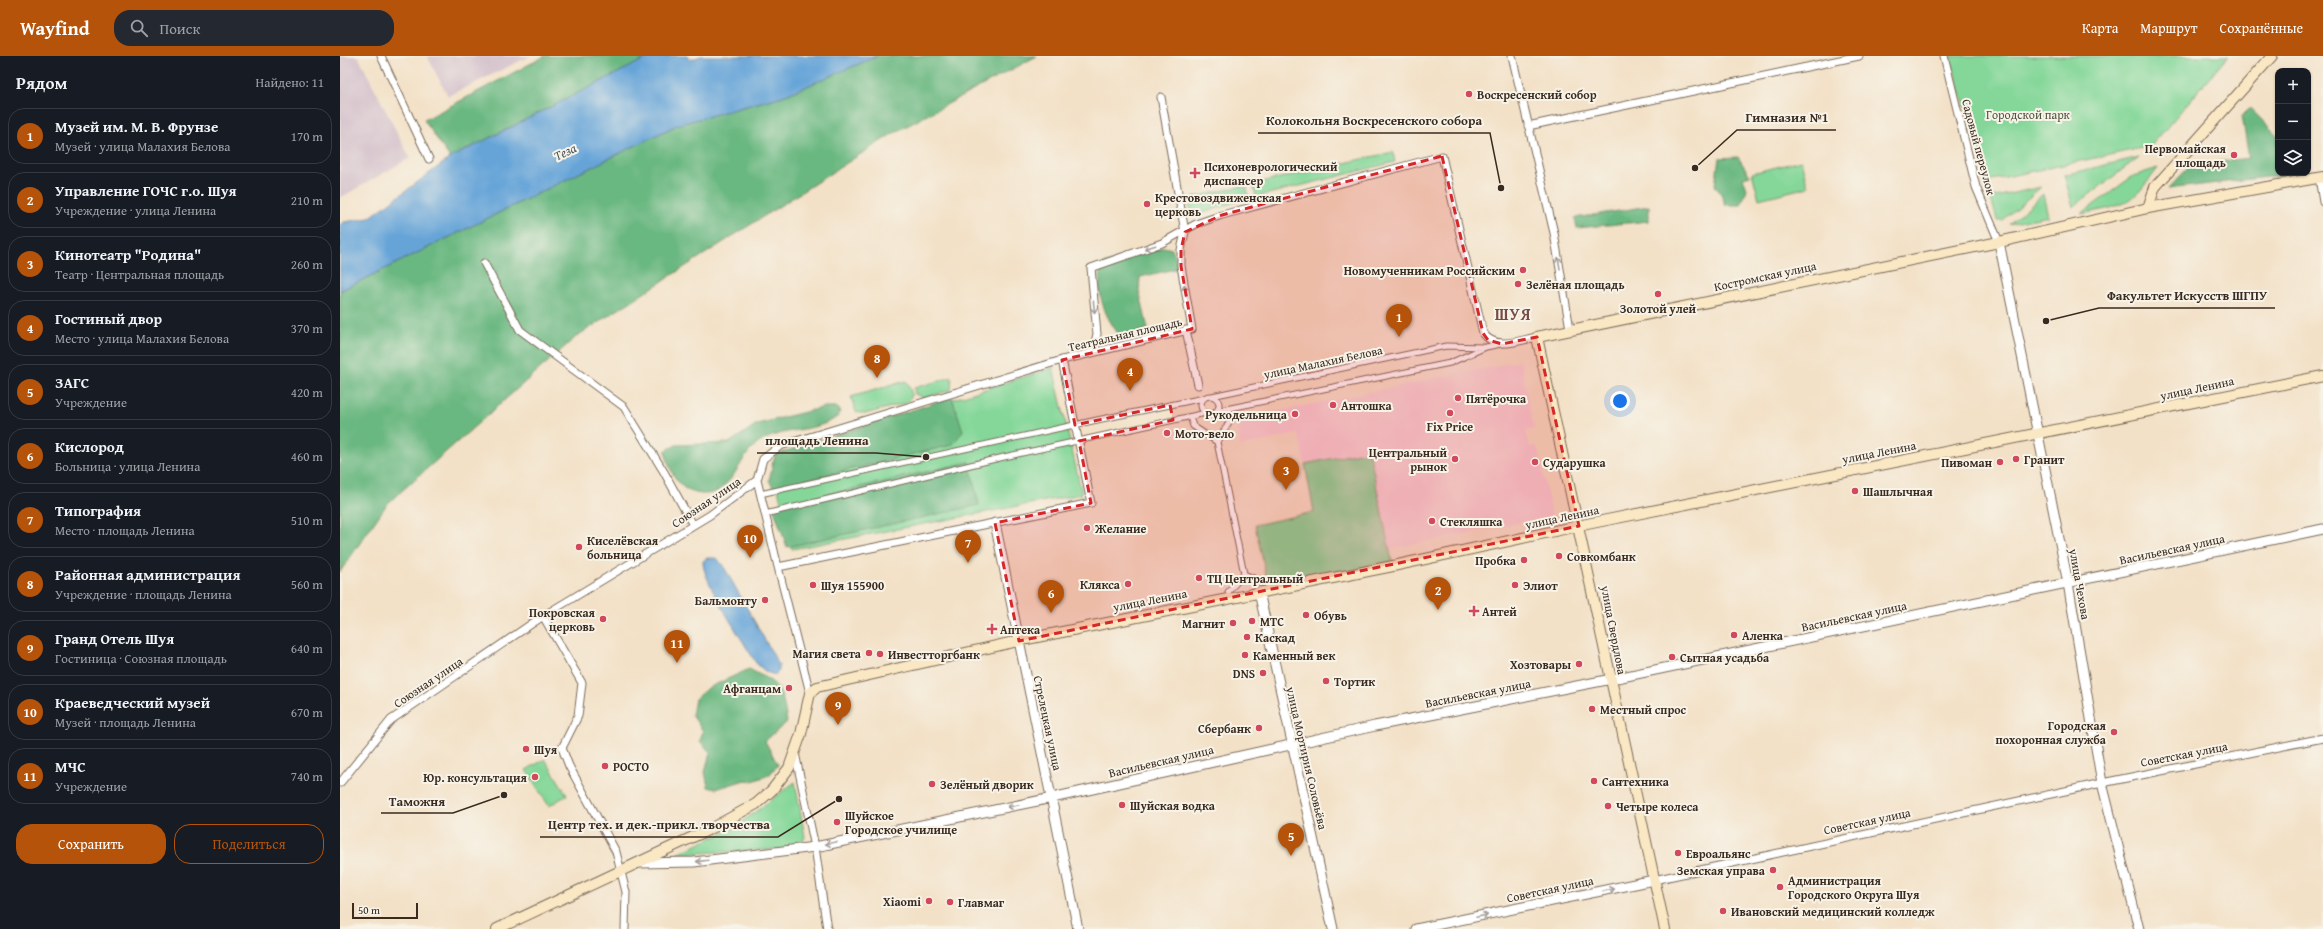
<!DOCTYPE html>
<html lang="ru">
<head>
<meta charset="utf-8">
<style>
	body { margin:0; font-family:"Gentium Book Plus",serif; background:#242831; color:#f1f3f6 }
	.controls { position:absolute; right:12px; top:12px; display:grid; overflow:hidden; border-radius:8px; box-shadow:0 1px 3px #0004 }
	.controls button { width:36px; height:36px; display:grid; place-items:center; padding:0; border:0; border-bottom:1px solid #363941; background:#171b24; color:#f1f3f6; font:20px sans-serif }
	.scale { position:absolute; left:12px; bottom:10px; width:66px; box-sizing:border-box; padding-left:4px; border:2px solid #3b2a1e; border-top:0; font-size:11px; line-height:14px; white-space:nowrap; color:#3b2a1e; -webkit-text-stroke:3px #f7f3e8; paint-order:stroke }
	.you { position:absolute; left:1280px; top:345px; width:14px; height:14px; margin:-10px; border:3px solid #fff; border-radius:50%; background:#1a73e8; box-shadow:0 0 0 6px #1a73e833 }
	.badge { display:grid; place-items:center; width:26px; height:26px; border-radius:50%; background:#b45309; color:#fff; font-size:13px; font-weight:700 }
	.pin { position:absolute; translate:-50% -33px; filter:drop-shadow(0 1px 2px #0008) }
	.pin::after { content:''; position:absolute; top:21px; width:14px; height:12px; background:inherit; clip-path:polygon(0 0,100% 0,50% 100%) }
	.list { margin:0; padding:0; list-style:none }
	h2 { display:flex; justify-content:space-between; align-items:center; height:52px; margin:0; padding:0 16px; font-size:17px }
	h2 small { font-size:13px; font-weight:400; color:#9ea1a6 }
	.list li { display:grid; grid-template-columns:26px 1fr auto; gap:12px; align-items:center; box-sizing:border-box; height:56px; margin:0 8px 8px; padding:0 8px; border:1px solid #363941; border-radius:16px }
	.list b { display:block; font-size:15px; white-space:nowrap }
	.list p { margin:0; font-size:13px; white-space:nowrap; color:#9ea1a6 }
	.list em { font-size:13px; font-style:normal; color:#9ea1a6 }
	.actions { display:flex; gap:8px; padding:12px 16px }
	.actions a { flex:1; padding:9px 0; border:1px solid #b45309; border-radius:16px; text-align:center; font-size:14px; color:#b45309 }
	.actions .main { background:#b45309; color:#fff }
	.icon { flex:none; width:22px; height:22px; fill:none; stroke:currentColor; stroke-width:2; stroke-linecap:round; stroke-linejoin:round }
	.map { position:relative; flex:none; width:1983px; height:873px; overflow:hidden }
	header { display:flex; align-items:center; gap:24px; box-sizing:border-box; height:56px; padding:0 20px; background:#b45309; color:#fff }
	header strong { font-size:19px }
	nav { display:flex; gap:22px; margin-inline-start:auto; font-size:14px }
	.search { width:280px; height:36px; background:#242831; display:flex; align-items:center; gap:10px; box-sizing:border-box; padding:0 14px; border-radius:16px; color:#9ea1a6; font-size:15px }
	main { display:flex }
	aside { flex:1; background:#171b24 }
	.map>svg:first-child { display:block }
</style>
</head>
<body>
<header>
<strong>Wayfind</strong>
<div class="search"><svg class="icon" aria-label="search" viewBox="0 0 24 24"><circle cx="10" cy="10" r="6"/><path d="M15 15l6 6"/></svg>Поиск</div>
<nav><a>Карта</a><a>Маршрут</a><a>Сохранённые</a></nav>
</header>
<main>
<aside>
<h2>Рядом<small>Найдено: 11</small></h2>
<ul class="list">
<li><span class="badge">1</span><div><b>Музей им. М. В. Фрунзе</b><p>Музей · улица Малахия Белова</p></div><em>170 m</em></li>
<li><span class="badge">2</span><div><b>Управление ГОЧС г.о. Шуя</b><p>Учреждение · улица Ленина</p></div><em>210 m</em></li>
<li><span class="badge">3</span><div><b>Кинотеатр &quot;Родина&quot;</b><p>Театр · Центральная площадь</p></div><em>260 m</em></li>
<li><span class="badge">4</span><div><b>Гостиный двор</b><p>Место · улица Малахия Белова</p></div><em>370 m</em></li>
<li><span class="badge">5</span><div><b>ЗАГС</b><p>Учреждение</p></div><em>420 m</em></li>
<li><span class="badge">6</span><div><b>Кислород</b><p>Больница · улица Ленина</p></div><em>460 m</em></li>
<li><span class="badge">7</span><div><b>Типография</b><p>Место · площадь Ленина</p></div><em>510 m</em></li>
<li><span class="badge">8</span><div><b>Районная администрация</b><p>Учреждение · площадь Ленина</p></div><em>560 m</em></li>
<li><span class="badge">9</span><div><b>Гранд Отель Шуя</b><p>Гостиница · Союзная площадь</p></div><em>640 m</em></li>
<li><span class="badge">10</span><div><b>Краеведческий музей</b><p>Музей · площадь Ленина</p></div><em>670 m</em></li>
<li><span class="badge">11</span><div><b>МЧС</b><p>Учреждение</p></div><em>740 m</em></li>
</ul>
<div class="actions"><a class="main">Сохранить</a><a>Поделиться</a></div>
</aside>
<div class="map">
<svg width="1983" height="873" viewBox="0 0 1983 873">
	<rect width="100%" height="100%" fill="#f7f3e8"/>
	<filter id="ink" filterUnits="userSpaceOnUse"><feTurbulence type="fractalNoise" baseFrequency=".025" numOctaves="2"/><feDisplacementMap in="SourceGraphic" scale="8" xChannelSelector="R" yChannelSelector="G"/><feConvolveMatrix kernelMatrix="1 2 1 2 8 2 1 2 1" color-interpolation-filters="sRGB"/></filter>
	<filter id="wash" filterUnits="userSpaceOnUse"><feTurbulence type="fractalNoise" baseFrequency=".012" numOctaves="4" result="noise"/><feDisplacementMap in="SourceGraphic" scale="16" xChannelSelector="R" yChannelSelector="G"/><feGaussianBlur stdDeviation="0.9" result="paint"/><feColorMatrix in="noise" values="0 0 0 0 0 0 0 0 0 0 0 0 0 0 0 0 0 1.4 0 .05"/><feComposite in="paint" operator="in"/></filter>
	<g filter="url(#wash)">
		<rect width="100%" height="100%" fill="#f3e1c7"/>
		<path fill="#f6cfd7" d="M1180,305L1194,373L1186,375L1190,391L1197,390L1212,460L1049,493L1029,395L965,408L958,378L901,390L896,364Z"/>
		<path fill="#d1bdc9" d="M0,0H18L70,102L0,142Z
			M87,0H190L108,40Z"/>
		<path fill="#84d799" stroke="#60805c" d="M1610,0H1888L1811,90L1647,125Z
			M1053,96L1055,106L916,141L913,128Z
			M1799,101L1733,151L1724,119Z
			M1461,105L1468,131L1419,143L1412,117Z
			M1818,112C1790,150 1787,149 1741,158L1793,120Z
			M906,129L909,141L853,161L847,143Z
			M1701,131L1663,164H1657L1651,142Z
			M1703,138L1708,160L1669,168Z
			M713,312L742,438L452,493L432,407L443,396Z
			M612,321L611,334L584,342L575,338L574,332Z
			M566,325L571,335V342L566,347L525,358L516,356L511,341Z
			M1029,395L1053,510L929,533L915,469L974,456L965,408Z
			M205,703L227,739L209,750L186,714Z
			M455,726L465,781L463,785L444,793L337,798L395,771Z"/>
		<path fill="#6bb881" stroke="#537150" d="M205,0H311L110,102L84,64Z
			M538,0H697L552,78L237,280L47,448L0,516V235L337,69L443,40Z
			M1910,52L1938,80V117H1960L1828,133L1851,109L1909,102L1902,60Z
			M1398,101L1410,120L1403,122L1407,133L1401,149H1385L1383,141L1375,129L1379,102Z
			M1309,150V165L1237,172L1235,162Z
			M824,191L832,193L837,206L835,213L800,221L799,234L808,273L780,280C763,258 755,235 762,208Z
			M612,341L623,375L612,389L433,432L429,424L435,399Z
			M485,351H496L500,354L498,361C492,364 485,368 478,370C459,375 437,375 420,386C403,397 399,416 385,429C379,435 373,438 364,438C339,438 330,416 325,395L336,389L389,387L417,368Z
			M629,406L639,449L447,491L433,451Z
			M409,613C442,630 441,630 447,666L425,685L438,709L429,719L413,725L405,724L376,733L368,731L365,716L370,696L360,685L363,675L352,659L355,643L368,632Z"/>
		<path fill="#66a4d8" stroke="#50677b" d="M311,0H347L350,4L361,0H538L443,40L337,69L0,235V169L4,166L29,162L110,102Z
			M367,502H377L384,511L439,609V615L435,619L426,616L416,607C405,588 361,523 363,505Z"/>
	</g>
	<g filter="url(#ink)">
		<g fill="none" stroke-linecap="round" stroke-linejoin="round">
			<g stroke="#7b6a59" stroke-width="7">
				<path id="pedestrian" d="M872,340L1106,290L1143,291
					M861 349a9 9 0 1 1 18 0a9 9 0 1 1-18 0Z
					M876,355L1110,307L1146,291L1161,288
					M850,361L853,370L877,386L904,518L888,536
					M877,386L891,363L889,353
					M420,438L757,364L864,342
					M425,458L664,401L866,357
					M904,518L928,528"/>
			</g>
			<g stroke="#7b6a59" stroke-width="9">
				<path id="minor" d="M41,0L89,103
					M1172,0L1214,177L1230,273
					M1604,0L1636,131L1659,186
					M1188,70L1519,0
					M1979,122L1983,146
					M144,207L180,274L284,351L324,416L353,469
					M846,274L858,329
					M753,295L757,278L751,212L822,187L856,168L882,159L1102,100L1143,277C1156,295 1179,284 1197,281
					M722,304L751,447L438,511L417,424L423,403L440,390Z
					M722,304L852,273L841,210V194L845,176L821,41
					M438,511L470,637
					M203,560L242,627L238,660L222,692L229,710L276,796L286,836L285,873
					M455,697L475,791L487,873
					M0,727L51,664L203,560L370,459L417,424
					M1314,824L1762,727L1983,682"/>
			</g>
			<g stroke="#7b6a59" stroke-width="11">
				<path id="tertiary" d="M1659,186L1728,527L1762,727L1799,873
					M655,467L738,873
					M919,536L993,873
					M299,807L354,806L475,791L712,742L1035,670L1282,621L1983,473
					M1076,873L1314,824"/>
			</g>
			<g stroke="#7b6a59" stroke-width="12">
				<path id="secondary" d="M1808,152L1815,131L1932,0
					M157,873L372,772L416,748L432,734L449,712L461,678L470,637L477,631L687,583L1053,510L1247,468L1983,320
					M1325,873L1197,281L1659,186L1808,152L1983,121"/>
			</g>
			<use href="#pedestrian" stroke="#fff" stroke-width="5"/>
			<use href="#minor" stroke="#fff" stroke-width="7"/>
			<use href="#tertiary" stroke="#fff" stroke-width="9"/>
			<use href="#secondary" stroke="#fae7c3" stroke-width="10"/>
		</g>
		<defs><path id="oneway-shaft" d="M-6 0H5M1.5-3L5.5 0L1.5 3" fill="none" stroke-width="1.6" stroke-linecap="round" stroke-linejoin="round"/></defs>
		<g stroke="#a79f9a">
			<use href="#oneway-shaft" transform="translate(810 191) rotate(162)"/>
			<use href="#oneway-shaft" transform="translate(1219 207) rotate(-100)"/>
			<use href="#oneway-shaft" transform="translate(845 235) rotate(-100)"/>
			<use href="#oneway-shaft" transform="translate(754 251) rotate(84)"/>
			<use href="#oneway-shaft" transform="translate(673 750) rotate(169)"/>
			<use href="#oneway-shaft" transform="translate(491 787) rotate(168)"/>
			<use href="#oneway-shaft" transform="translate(362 805) rotate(173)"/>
			<use href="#oneway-shaft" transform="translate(1269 834) rotate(-11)"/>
			<use href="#oneway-shaft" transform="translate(1142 860) rotate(-12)"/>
		</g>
	</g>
	<path fill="#d62828" fill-opacity="0.2" stroke="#d62828" stroke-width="3" stroke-dasharray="8 5" stroke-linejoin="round" d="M1102,100L1143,277L1148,284L1162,288L1197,281L1239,470L679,585L655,467L751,447L739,385L833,364L830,349L735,369L722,304L852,273L841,210V194L845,176L882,159Z"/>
	<g fill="#d1495b" stroke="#f7f3e8" stroke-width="1.5">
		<circle cx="1129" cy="38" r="4"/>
		<circle cx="1894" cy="99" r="4"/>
		<path d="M853 111h4v4h4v4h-4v4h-4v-4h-4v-4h4z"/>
		<circle cx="807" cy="148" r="4"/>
		<circle cx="1183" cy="214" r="4"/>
		<circle cx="1178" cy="228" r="4"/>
		<circle cx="1318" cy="238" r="4"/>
		<circle cx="1118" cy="342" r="4"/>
		<circle cx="993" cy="349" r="4"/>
		<circle cx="1110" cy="357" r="4"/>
		<circle cx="955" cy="358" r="4"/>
		<circle cx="827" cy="377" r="4"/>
		<circle cx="1115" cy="403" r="4"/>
		<circle cx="1676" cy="403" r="4"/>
		<circle cx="1195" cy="406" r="4"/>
		<circle cx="1660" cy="406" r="4"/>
		<circle cx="1515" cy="435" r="4"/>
		<circle cx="1092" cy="465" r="4"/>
		<circle cx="747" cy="472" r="4"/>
		<circle cx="239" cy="491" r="4"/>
		<circle cx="1219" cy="500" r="4"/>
		<circle cx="1184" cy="504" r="4"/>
		<circle cx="859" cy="522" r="4"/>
		<circle cx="788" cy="528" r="4"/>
		<circle cx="473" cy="529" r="4"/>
		<circle cx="1175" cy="529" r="4"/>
		<circle cx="425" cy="544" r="4"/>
		<path d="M1132 549h4v4h4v4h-4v4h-4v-4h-4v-4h4z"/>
		<circle cx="966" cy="559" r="4"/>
		<circle cx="263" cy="563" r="4"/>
		<circle cx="912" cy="565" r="4"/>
		<circle cx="893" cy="567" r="4"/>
		<path d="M650 567h4v4h4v4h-4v4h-4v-4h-4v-4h4z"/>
		<circle cx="1394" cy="579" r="4"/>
		<circle cx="907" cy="581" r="4"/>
		<circle cx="529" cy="597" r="4"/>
		<circle cx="540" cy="598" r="4"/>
		<circle cx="905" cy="599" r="4"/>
		<circle cx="1332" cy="601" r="4"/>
		<circle cx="1239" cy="608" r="4"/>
		<circle cx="923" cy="617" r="4"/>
		<circle cx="986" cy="625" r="4"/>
		<circle cx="449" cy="632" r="4"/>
		<circle cx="1252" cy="653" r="4"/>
		<circle cx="919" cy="672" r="4"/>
		<circle cx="1774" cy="676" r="4"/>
		<circle cx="186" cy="693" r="4"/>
		<circle cx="265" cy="710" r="4"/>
		<circle cx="195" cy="721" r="4"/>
		<circle cx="1254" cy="725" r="4"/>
		<circle cx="592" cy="728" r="4"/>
		<circle cx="782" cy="749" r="4"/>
		<circle cx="1268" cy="750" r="4"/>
		<circle cx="497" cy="766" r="4"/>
		<circle cx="1338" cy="797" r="4"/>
		<circle cx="1433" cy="814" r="4"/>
		<circle cx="1440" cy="831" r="4"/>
		<circle cx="589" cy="845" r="4"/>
		<circle cx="610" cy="846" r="4"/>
		<circle cx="1383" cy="855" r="4"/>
	</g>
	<g text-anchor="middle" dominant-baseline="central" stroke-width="4" stroke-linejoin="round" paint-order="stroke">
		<g font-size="12" font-weight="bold" fill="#3b2a1e" stroke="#f7f3e8" text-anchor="start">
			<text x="1137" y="38">Воскресенский собор</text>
			<text x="1886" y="92" text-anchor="end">Первомайская<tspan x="1886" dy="14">площадь</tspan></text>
			<text x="864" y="110">Психоневрологический<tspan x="864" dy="14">диспансер</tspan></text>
			<text x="815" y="141">Крестовоздвиженская<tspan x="815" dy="14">церковь</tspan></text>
			<text x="1175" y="214" text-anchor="end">Новомученникам Российским</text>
			<text x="1186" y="228">Зелёная площадь</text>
			<text x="1318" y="252" text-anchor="middle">Золотой улей</text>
			<text x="1126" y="342">Пятёрочка</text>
			<text x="1001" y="349">Антошка</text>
			<text x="947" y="358" text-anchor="end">Рукодельница</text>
			<text x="1110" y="370" text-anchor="middle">Fix Price</text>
			<text x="835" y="377">Мото-вело</text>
			<text x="1107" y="396" text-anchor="end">Центральный<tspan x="1107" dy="14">рынок</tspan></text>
			<text x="1684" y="403">Гранит</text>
			<text x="1203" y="406">Сударушка</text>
			<text x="1652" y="406" text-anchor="end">Пивоман</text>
			<text x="1523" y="435">Шашлычная</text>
			<text x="1100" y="465">Стекляшка</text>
			<text x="755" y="472">Желание</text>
			<text x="247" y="484">Киселёвская<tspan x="247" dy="14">больница</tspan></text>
			<text x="1227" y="500">Совкомбанк</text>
			<text x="1176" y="504" text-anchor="end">Пробка</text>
			<text x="867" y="522">ТЦ Центральный</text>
			<text x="780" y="528" text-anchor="end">Клякса</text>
			<text x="481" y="529">Шуя 155900</text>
			<text x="1183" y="529">Элиот</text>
			<text x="417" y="544" text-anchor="end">Бальмонту</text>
			<text x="1142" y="555">Антей</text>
			<text x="255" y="556" text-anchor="end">Покровская<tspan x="255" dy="14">церковь</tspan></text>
			<text x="974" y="559">Обувь</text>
			<text x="920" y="565">МТС</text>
			<text x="885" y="567" text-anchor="end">Магнит</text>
			<text x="660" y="573">Аптека</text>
			<text x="1402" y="579">Аленка</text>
			<text x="915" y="581">Каскад</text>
			<text x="521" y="597" text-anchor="end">Магия света</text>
			<text x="548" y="598">Инвестторгбанк</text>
			<text x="913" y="599">Каменный век</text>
			<text x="1340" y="601">Сытная усадьба</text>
			<text x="1231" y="608" text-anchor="end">Хозтовары</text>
			<text x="915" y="617" text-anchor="end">DNS</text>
			<text x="994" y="625">Тортик</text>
			<text x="441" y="632" text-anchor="end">Афганцам</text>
			<text x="1260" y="653">Местный спрос</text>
			<text x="1766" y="669" text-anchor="end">Городская<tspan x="1766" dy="14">похоронная служба</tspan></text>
			<text x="911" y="672" text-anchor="end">Сбербанк</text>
			<text x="194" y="693">Шуя</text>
			<text x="273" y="710">РОСТО</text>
			<text x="187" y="721" text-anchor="end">Юр. консультация</text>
			<text x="1262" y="725">Сантехника</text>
			<text x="600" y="728">Зелёный дворик</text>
			<text x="790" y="749">Шуйская водка</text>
			<text x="1276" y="750">Четыре колеса</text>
			<text x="505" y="759">Шуйское<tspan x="505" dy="14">Городское училище</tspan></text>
			<text x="1346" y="797">Евроальянс</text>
			<text x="1425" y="814" text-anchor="end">Земская управа</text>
			<text x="1448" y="824">Администрация<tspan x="1448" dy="14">Городского Округа Шуя</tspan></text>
			<text x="581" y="845" text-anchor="end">Xiaomi</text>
			<text x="618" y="846">Главмаг</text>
			<text x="1391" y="855">Ивановский медицинский колледж</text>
		</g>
		<g font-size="12" fill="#4d553d" stroke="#f7f3e8">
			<text x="1688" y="58">Городской парк</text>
		</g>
		<g font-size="12" fill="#3b2a1e" stroke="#f7f3e8">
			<text transform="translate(1639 91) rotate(75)">Садовый переулок</text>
			<text transform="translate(1425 220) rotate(-12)">Костромская улица</text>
			<text transform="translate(785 278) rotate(-13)">Театральная площадь</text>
			<text transform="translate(983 306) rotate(-12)">улица Малахия Белова</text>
			<text transform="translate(1857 332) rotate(-12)">улица Ленина</text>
			<text transform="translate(1539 396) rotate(-11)">улица Ленина</text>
			<text transform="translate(366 446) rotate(-34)">Союзная улица</text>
			<text transform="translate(1222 461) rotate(-12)">улица Ленина</text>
			<text transform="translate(1832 493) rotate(-12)">Васильевская улица</text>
			<text transform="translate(1740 528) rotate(80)">улица Чехова</text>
			<text transform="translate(810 544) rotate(-11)">улица Ленина</text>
			<text transform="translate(1514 560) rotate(-12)">Васильевская улица</text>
			<text transform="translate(1274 574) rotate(79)">улица Свердлова</text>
			<text transform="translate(88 626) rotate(-34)">Союзная улица</text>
			<text transform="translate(1138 637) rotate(-11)">Васильевская улица</text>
			<text transform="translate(708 667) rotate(78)">Стрелецкая улица</text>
			<text transform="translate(1844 698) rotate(-11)">Советская улица</text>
			<text transform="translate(967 702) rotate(77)">улица Мортирия Соловьёва</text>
			<text transform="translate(821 705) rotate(-13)">Васильевская улица</text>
			<text transform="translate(1527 765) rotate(-12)">Советская улица</text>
			<text transform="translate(1210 833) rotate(-12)">Советская улица</text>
		</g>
		<g font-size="13" font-style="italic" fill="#4a555f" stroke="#f7f3e8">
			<text transform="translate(225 96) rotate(-26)">Теза</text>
		</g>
		<g font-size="16" font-weight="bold" letter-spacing="1" fill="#774c44" stroke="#f7f3e8">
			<text x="1173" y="258">ШУЯ</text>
		</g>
	</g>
	<path fill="none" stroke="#3b2a1e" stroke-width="1.5" d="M1355 112L1397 74H1496M1161 132L1150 77H918M1706 265L1759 252H1935M586 401L536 397H417M164 739L113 757H41M499 743L438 781H200"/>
	<g fill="#3b2a1e" stroke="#f7f3e8" stroke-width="1.5">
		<circle cx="1355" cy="112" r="4"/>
		<circle cx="1161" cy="132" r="4"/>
		<circle cx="1706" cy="265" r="4"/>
		<circle cx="586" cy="401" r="4"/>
		<circle cx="164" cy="739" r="4"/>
		<circle cx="499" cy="743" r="4"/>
	</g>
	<g font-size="13" text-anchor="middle" font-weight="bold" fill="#3b2a1e" stroke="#f7f3e8" stroke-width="4" stroke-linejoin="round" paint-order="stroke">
		<text x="1447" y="66">Гимназия №1</text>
		<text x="1034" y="69">Колокольня Воскресенского собора</text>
		<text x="1847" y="244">Факультет Искусств ШГПУ</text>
		<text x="477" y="389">площадь Ленина</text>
		<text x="77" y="750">Таможня</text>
		<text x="319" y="773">Центр тех. и дек.-прикл. творчества</text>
	</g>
</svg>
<div class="controls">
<button>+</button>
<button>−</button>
<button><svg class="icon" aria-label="layers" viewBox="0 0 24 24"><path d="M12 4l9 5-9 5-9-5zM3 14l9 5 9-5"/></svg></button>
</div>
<div class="scale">50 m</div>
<div class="you"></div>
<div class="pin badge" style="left:1059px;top:281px">1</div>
<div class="pin badge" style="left:1098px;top:554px">2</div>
<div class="pin badge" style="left:946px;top:434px">3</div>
<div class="pin badge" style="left:790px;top:335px">4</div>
<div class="pin badge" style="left:951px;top:800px">5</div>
<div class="pin badge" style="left:711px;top:557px">6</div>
<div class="pin badge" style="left:628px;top:507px">7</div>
<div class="pin badge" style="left:537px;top:322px">8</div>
<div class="pin badge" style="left:498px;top:669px">9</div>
<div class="pin badge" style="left:410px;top:502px">10</div>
<div class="pin badge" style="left:337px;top:607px">11</div>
</div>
</main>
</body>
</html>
